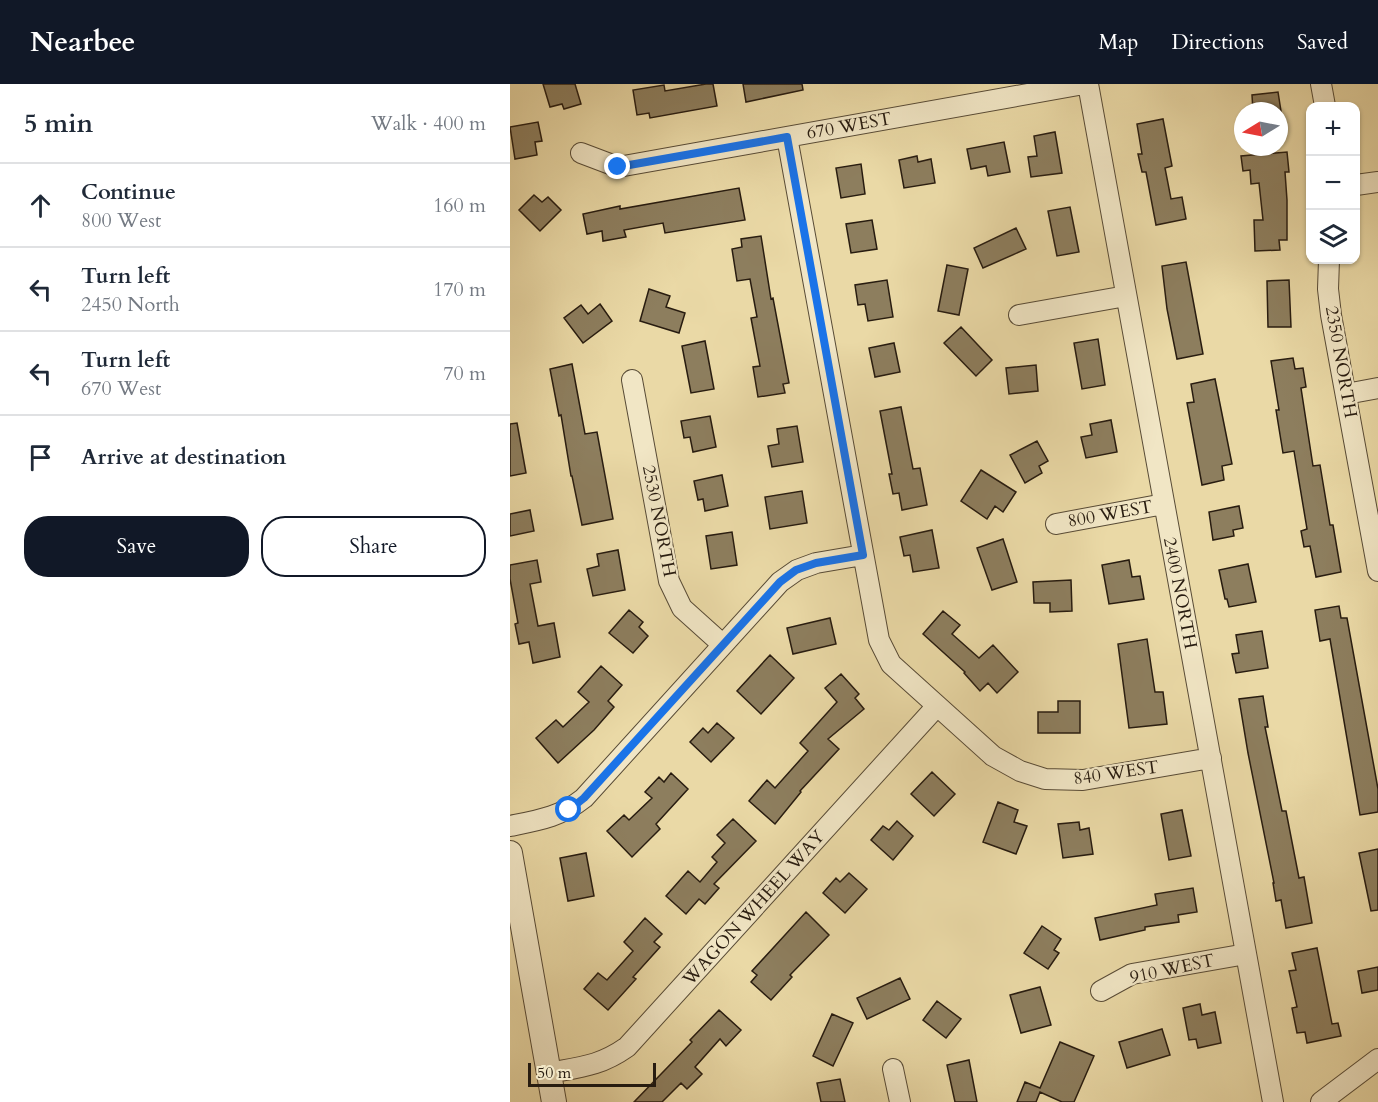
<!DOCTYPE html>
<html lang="en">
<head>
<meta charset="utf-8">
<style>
	body { margin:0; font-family:Cardo,serif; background:#f6f6f7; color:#1f2937 }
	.controls { position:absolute; right:18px; top:18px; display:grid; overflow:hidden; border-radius:12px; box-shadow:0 2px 4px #0004 }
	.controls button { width:54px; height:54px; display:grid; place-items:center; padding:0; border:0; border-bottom:2px solid #e0e1e3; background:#fff; color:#1f2937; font:30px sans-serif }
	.compass { position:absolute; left:724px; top:18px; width:54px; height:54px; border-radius:50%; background:#fff; box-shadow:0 2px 4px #0004; rotate:260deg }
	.scale { position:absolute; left:18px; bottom:15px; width:128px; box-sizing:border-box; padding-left:6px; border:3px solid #281c10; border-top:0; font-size:16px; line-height:21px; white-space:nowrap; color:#281c10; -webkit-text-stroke:4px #f1e6c5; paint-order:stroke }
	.stop { position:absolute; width:18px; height:18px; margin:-14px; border:4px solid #1a73e8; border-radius:50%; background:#fff }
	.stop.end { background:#1a73e8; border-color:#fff; box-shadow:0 2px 6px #0008 }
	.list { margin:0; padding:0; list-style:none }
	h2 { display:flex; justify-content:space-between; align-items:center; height:78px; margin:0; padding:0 24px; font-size:26px }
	h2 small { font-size:20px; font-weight:400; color:#747a83 }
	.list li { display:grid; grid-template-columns:39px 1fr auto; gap:18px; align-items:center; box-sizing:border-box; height:84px; padding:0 24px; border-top:2px solid #e0e1e3 }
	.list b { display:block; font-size:22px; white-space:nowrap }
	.list p { margin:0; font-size:20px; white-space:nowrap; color:#747a83 }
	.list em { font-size:20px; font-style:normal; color:#747a83 }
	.actions { display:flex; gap:12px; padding:18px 24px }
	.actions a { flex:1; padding:14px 0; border:2px solid #111827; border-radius:24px; text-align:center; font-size:21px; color:#111827 }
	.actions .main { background:#111827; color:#fff }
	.icon { flex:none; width:33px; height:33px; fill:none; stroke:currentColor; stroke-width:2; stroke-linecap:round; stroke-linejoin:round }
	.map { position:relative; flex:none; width:868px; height:1018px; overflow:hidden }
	header { display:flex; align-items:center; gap:36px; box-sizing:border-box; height:84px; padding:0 30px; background:#111827; color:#fff }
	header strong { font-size:28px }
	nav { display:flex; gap:33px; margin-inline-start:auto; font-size:21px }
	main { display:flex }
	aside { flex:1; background:#fff }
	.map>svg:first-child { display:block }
</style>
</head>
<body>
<header>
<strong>Nearbee</strong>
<nav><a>Map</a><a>Directions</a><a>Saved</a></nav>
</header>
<main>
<aside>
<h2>5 min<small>Walk · 400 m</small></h2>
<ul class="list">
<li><svg class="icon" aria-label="ahead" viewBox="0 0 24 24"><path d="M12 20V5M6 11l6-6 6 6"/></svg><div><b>Continue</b><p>800 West</p></div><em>160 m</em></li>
<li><svg class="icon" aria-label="left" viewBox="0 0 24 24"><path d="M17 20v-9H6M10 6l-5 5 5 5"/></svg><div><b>Turn left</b><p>2450 North</p></div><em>170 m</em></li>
<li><svg class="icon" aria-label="left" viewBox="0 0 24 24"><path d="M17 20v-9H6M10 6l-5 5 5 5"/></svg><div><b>Turn left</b><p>670 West</p></div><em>70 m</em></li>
<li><svg class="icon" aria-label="arrive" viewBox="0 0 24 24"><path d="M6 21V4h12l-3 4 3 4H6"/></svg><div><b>Arrive at destination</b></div></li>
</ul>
<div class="actions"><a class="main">Save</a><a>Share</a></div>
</aside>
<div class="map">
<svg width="868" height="1018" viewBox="0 0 868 1018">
	<rect width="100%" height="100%" fill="#ead9a6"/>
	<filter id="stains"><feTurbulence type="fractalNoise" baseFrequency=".00333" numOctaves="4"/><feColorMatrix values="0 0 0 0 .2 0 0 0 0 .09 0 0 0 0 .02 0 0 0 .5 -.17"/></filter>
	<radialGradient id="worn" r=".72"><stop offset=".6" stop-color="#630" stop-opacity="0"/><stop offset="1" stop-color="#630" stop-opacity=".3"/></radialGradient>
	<path fill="#8d7e5e" stroke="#281c10" stroke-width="1.5" d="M33,0H65L71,20L54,25L52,20L40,23Z
		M196,0H203L207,22L140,34L139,29L127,31L123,6L154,1L155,7Z
		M233,0H292L293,6L236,18Z
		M768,8L771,27H743L742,11Z
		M653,35L662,82L655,84L661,115L672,113L676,135L646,141L636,88H632L628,70H632L627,40Z
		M28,38L32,57L25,58L27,71L5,75L0,43Z
		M545,48L552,89L521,93L518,73L527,72L524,52Z
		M494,58L500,88L478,92L476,82L461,85L457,65Z
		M777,68L779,88H775L777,116V156H769L770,166L745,167L744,136H753L749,99L741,100L740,86L733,87L731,72Z
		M407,72L408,78L421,75L425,99L394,104L389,76Z
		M351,80L355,110L331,114L326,84Z
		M229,104L235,136L155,149L153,139L114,146L116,153L93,157L92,147L77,150L73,130L110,122V125Z
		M24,111L32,118L38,113L51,126L30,147L9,126Z
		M560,123L569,168L547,172L538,127Z
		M362,136L367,165L341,169L336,140Z
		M506,144L516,165L473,184L464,164Z
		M251,152L261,215L263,214L279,299L273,300L275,309L248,313L243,283L250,282L241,234L247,233L240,195L227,197L222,165L232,163L231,155Z
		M676,178L693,270L667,275L657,225L652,182Z
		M437,181L458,185L449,231L428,227Z
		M377,196L383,233L358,237L355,220L348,221L345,201Z
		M779,196L781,243H758L757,197Z
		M139,205L160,212L156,223L175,229L169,249L130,237Z
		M90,220L102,237L73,259L54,234L71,221L78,230Z
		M451,243L482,276L466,292L434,259Z
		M588,255L595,301L572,305L564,259Z
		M195,257L204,305L181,309L172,262Z
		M384,259L390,288L365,293L359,264Z
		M783,274L785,285L793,284L796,303L791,304L803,382L810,381L820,441H823L831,488L806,493L800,462L794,463L791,447L797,445L784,367L773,369L766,326H769L761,277Z
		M62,280L75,350L87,348L103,435L72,441L62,392H61L51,331L49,332L40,285Z
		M526,281L528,307L499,310L496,284Z
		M705,295L722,380L712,382L714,396L692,401L677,319L684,318L681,300Z
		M391,323L403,385L410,384L417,421L392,426L389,409L383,410L379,390H382L370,327Z
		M200,332L206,363L183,368L180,353L174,354L171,337Z
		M601,336L607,368L576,374L571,353L582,351L580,340Z
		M7,339L16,389L0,392V340Z
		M287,342L293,378L262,383L258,362L269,360L267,345Z
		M527,357L538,377L529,382L532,389L515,399L500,371Z
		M471,386L506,408L493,428L485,422L477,435L451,417Z
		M212,391L218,422L195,427L193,415L188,416L184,397Z
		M292,407L297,439L260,445L255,413Z
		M729,422L733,444L723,446L724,452L703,456L699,428Z
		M20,426L24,447L0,452V430Z
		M422,446L429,484L403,488L400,471L394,472L390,453Z
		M222,448L227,481L201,485L196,452Z
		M493,455L507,498L482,506L467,464Z
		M108,466L115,506L83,512L77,485L89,482L87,470Z
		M27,476L31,498L20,500L28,542L44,539L50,573L23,579L19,558L9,560L5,540L8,539L0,495V481Z
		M619,476L622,493L630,492L634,515L599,520L592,481Z
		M738,480L746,518L719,523L717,515H715L709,486Z
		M561,496L562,527L540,528V519H524L523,498Z
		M829,522L831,534H837L868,705V728L850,731L820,555L810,557L805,526Z
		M119,526L133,538L129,543L138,552L123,569L99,549Z
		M433,527L450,541L442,550L469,574L483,561L508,588L487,609L478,599L470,607L454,589L455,588L413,550Z
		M320,534L326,560L283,570L277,544Z
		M752,547L758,584L726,589L722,570L729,569L726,551Z
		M637,555L645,608H653L657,640L619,644L608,560Z
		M260,571L284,594L251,630L227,607Z
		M91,582L112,601L98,617L104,623L84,646L48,679L26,654L46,636L53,643L79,618L68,608Z
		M331,590L349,610L345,614L354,625L318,655L329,665L290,707L291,708L265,740L239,717L257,696L265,704L298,667L290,659L327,618L315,604Z
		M753,612L758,643H755L772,727H776L789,794L794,793L802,839L776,844L771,816L766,817L763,799H764L738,669L729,615Z
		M548,617H570V649H528V628H548Z
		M207,639L224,654L201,678L180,658L193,644L198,649Z
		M422,688L445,710L424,732L401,710Z
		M161,689L178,705L146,740L150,745L122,773L97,747L114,731L119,736L142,714L135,708L149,693L154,698Z
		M488,718L508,726L504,738L517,742L506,770L473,758Z
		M672,726L681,772L659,776L651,730Z
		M223,735L246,757L204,800L209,804L195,820L189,815L176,830L156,812L178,787L190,798L207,778L202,773L215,759L207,751Z
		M387,737L403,752L383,776L361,756L373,742L379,746Z
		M569,738L570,746L579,744L583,770L553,774L548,740Z
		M868,765V826L861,827L849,769Z
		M76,769L84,812L58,817L50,774Z
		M339,789L357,805L335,829L313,809L326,794L330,798Z
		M683,804L687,828L668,831L669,838L635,843V846L590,856L585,834L647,821L645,810Z
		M296,828L319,851L280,891L282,893L261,916L241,898L247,891L242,887Z
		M135,834L152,850L144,858L150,863L123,893L126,895L98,926L74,905L88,889L97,896L123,867L114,858Z
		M532,842L551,855L544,866L549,869L538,885L514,869Z
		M807,864L822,940L828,939L831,952L797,959L795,948L787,949L782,924L787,923L779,887L786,886L782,869Z
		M868,883V906L852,909L848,887Z
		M390,894L400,915L357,935L347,914Z
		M530,903L541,941L511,949L500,911Z
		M427,917L451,935L436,954L413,936Z
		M690,920L692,931L705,928L711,959L688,964L686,955L679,956L673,924Z
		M209,926L231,946L216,962L210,955L185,983L192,990L177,1005L171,999L152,1018H124L182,958L180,956Z
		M322,930L343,939L323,982L303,972Z
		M652,945L660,971L617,984L609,958Z
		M550,958L584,972L564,1018H552L530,1008L526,1018H507L515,998L530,1004Z
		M459,976L467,1018H445L437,981Z
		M330,995L335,1018H311L307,999Z"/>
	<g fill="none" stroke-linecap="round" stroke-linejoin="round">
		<g stroke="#584b36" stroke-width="22">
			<path id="minor" d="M578,0L763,1018
				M811,0L815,22
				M277,53L369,556L381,580L483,672L510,687L535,695L573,696L701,674
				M71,69L108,83L574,0
				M846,101L868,98
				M819,176L818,205L821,231L868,487
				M509,231L616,212
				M122,296L159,497L172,524L212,560
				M836,310L868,304
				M546,440L654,420
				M0,742C30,736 50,733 74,714L270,498L287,486L306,479L353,471
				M591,907L622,890L736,870
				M383,985L390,1018
				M39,989C71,983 90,982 117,963L427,622
				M811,1018L868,975"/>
		</g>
		<g stroke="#584b36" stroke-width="26">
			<path id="tertiary" d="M0,769L44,1018"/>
		</g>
		<use href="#minor" stroke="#f1e6c5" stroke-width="20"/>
		<use href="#tertiary" stroke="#f1e6c5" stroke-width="24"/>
	</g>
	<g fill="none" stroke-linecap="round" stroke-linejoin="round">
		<path stroke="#1a73e8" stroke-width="8" d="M59,726L74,714L270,498L286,486L306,479L353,471L277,53L108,83"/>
	</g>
	<g text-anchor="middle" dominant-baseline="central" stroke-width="4.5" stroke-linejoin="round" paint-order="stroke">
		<g font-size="18" fill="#281c10" stroke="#f1e6c5">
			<text transform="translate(339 42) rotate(-10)">670 WEST</text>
			<text transform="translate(831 278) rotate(80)">2350 NORTH</text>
			<text transform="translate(600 430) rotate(-10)">800 WEST</text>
			<text transform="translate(149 437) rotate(79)">2530 NORTH</text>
			<text transform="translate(670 509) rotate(79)">2400 NORTH</text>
			<text transform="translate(606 689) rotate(-8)">840 WEST</text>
			<text transform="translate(244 824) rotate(-48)">WAGON WHEEL WAY</text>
			<text transform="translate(662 885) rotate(-12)">910 WEST</text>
		</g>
	</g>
	<rect width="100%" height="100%" filter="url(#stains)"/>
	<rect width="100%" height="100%" fill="url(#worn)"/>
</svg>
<div class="controls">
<button>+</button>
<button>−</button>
<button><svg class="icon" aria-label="layers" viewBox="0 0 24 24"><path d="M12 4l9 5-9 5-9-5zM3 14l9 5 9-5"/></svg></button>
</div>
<svg class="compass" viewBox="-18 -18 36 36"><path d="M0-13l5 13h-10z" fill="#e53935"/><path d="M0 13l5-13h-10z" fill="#747a83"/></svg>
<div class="scale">50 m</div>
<div class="stop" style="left:59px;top:726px"></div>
<div class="stop end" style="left:108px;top:83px"></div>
</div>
</main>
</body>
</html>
